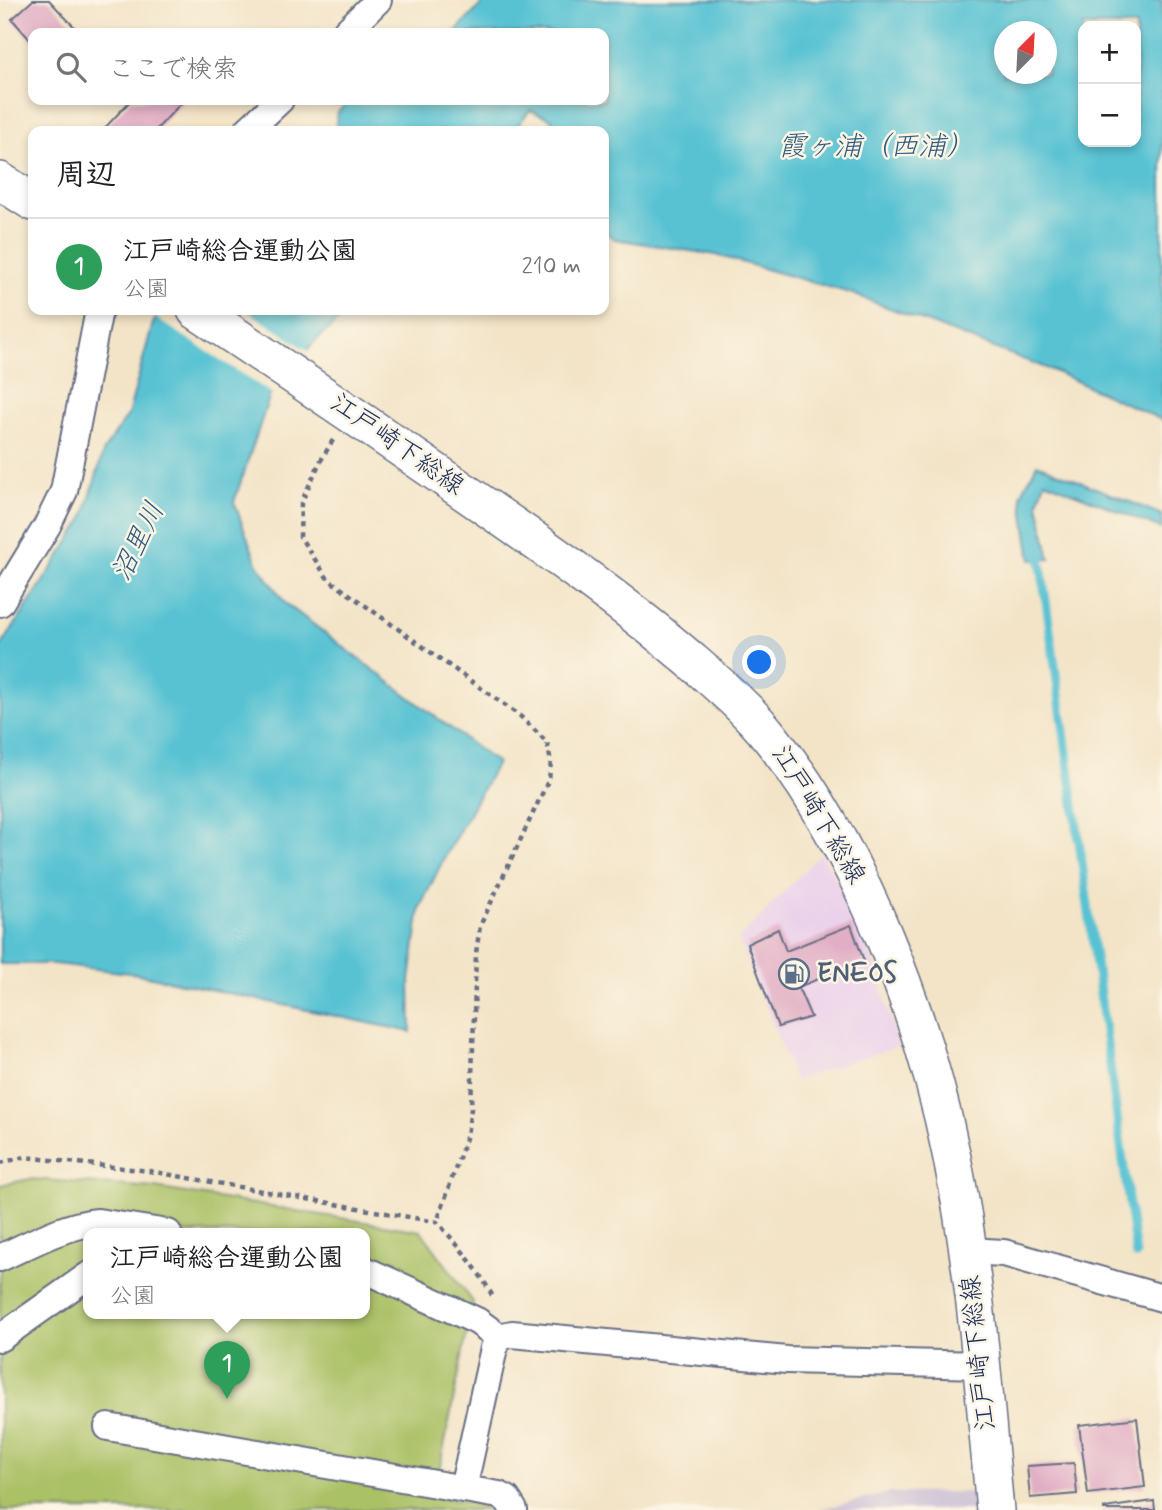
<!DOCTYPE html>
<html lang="ja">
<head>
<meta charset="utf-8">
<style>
	body { margin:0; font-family:Mynerve,"Klee One",sans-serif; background:#f6f6f6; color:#202124 }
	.controls { position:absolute; right:21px; top:21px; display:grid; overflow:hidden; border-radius:14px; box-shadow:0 4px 10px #0003 }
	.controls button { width:63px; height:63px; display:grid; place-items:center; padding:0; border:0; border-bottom:2px solid #e0e0e0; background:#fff; color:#202124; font:35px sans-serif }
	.compass { position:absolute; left:994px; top:21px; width:63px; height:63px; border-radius:50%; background:#fff; box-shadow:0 4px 10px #0003; rotate:24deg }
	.you { position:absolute; left:760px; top:663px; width:24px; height:24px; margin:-18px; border:5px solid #fff; border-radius:50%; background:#1a73e8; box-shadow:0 0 0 10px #1a73e833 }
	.badge { display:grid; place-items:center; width:46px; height:46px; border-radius:50%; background:#d1495b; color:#fff; font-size:23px; font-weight:700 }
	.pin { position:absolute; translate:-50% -58px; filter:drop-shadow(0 2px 4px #0008) }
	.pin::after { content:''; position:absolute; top:37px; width:24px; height:21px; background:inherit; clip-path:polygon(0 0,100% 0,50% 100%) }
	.popup { position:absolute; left:83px; top:1228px; width:287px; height:91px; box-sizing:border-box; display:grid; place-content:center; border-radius:14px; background:#fff; filter:drop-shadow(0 2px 5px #0005); font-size:23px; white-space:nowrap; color:#757577 }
	.popup b { font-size:26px; color:#202124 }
	.popup::after { content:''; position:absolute; left:50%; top:100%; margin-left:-14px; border:14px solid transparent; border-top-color:#fff }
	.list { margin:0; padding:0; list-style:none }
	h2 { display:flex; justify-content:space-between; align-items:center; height:91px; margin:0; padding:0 28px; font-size:30px }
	h2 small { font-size:23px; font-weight:400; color:#757577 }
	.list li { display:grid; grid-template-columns:46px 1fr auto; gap:21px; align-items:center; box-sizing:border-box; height:98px; padding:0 28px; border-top:2px solid #e0e0e0 }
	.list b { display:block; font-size:26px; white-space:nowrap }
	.list p { margin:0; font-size:23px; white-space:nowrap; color:#757577 }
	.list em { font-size:23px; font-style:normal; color:#757577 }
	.icon { flex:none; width:38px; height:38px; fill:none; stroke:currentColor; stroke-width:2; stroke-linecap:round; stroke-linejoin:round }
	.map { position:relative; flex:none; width:1162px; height:1510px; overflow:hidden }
	.search { position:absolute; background:#fff; box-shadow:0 4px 10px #0003; left:28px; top:28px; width:581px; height:77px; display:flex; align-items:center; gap:18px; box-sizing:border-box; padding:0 24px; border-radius:14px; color:#757577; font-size:26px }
	.panel { position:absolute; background:#fff; box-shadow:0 4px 10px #0003; left:28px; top:126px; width:581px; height:189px; border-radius:14px }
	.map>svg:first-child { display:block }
</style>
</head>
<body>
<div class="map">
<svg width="1162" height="1510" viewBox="0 0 1162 1510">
	<rect width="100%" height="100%" fill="#fcf5e5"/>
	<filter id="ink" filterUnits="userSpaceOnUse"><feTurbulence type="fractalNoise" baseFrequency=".0143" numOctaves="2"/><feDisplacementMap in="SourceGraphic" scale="14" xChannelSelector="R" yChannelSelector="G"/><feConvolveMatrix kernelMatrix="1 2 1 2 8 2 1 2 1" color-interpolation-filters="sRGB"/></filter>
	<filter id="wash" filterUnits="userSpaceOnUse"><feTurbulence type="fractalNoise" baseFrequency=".00686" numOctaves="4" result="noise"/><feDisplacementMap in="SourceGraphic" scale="28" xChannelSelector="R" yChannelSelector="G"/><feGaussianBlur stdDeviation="1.57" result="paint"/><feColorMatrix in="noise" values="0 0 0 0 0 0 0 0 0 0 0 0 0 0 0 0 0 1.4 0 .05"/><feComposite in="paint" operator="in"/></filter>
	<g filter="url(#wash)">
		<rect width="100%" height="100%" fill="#f3e4c7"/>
		<path fill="#ebd1eb" d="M821,853L856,917L879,978L898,1046L795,1080L739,939Z"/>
		<path fill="#cbbfd5" d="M974,1492L975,1510H816L890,1493Z"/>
		<path fill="#abc166" stroke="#637862" stroke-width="2" fill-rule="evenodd" d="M30,1179L155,1188L421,1231L473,1302L434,1496L489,1506L490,1510H0V1185ZM89,1233H365V1313H89Z"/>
		<path fill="#58c2d3" stroke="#3a7898" stroke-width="2" fill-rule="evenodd" d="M486,0H1162V420L1054,371L850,293L716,255L615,239L604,231V131H551L552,119L530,110L513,131H336L337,113L349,100H604V33H454ZM1136,26V142H1083V26ZM1004,32H1046V74H1004Z
			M162,310H351L313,343L270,395L234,502L257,563L285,603L497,763L444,858L420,907L410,980L411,1032L138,974L55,964H0V648L83,520L104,450L128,415L153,323Z
			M1037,464L1162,515V529L1045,481L1038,503L1050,559L1031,560L1021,495Z"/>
		<path fill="#f3e4c7" d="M158,310H246L310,352L274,395L153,316Z"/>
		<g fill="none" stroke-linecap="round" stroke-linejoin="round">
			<path stroke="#58c2d3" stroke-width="9" d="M1039,550L1136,1255"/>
		</g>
		<g id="blocks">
			<path fill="#e1aec5" d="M33,0H49L80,33H33V43L12,19Z
				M131,100H184L155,131H102Z
				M851,925L864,961L798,987L811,1017L778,1027L747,944L778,929L786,951Z
				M1137,1418L1145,1487L1088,1494L1079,1425Z
				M1074,1463L1077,1494L1030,1498L1027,1466Z
				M1154,1501L1155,1510H1104V1508Z"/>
		</g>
	</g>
	<g filter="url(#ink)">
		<use href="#blocks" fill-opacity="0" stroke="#676e83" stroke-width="2"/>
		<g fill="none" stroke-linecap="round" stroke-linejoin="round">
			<g stroke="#676e83" stroke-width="30">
				<path id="minor" d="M345,33L378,0
					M247,131L280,100
					M0,603L47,526L64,491L99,310
					M968,1251L1004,1253L1162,1298
					M0,1258C31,1244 64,1225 98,1222L168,1233
					M365,1270L477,1321L499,1337
					M0,1338L89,1275
					M108,1427L499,1495L507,1499L514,1510
					M463,1489L494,1348L499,1337L512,1334L787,1360L981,1365"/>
			</g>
			<g stroke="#676e83" stroke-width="40">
				<path id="secondary" d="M0,181L33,202
					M196,310C303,381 409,453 515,527C574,568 632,610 687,657C716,682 746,707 770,737C860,849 924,1018 952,1158C976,1274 984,1393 995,1510"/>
			</g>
			<path stroke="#676e83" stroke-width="4.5" stroke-dasharray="5 5" stroke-linecap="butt" d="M333,440L320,462L301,503L300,537L328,579L520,716L547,742L551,762L549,779L480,926L476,953L471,1109L467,1135L437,1222
				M0,1163L25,1157L149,1171L437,1222C459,1246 479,1270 494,1299"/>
			<use href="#minor" stroke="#fff" stroke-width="26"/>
			<use href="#secondary" stroke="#fff" stroke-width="37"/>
		</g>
	</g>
	<defs>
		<g id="fuel-ring" transform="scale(1.575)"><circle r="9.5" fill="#fcf5e5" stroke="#5c6f8a" stroke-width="1.5"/><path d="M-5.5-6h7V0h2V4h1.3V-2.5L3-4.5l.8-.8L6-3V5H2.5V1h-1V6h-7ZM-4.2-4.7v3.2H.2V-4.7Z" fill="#5c6f8a"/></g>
	</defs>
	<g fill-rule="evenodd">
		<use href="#fuel-ring" x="794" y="974"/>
	</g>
	<g text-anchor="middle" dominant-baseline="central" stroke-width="5" stroke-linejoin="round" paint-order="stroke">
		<g font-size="26" fill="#1b2f5e" stroke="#fcf5e5">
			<text transform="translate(397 445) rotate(35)">江戸崎下総線</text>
			<text transform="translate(818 815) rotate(59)">江戸崎下総線</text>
			<text transform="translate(979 1353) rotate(-96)">江戸崎下総線</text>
		</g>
		<g font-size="26" font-weight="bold" fill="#4e5e75" stroke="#fcf5e5" text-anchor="start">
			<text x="817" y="974">ENEOS</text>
		</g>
		<g font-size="28" font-style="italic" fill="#2d5b81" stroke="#fcf5e5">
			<text x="876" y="147">霞ヶ浦（西浦）</text>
			<text transform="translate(139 542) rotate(-64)">沼里川</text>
		</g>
	</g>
</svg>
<div class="controls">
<button>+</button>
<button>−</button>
</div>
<svg class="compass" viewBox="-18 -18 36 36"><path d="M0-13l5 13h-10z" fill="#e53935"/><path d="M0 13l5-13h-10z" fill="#757577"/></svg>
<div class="you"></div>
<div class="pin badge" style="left:227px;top:1399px;background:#2e9e5b">1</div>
<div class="popup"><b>江戸崎総合運動公園</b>公園</div>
<div class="search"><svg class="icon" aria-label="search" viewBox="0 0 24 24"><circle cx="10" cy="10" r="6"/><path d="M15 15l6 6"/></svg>ここで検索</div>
<section class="panel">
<h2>周辺<small></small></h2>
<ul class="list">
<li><span class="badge" style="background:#2e9e5b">1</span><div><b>江戸崎総合運動公園</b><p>公園</p></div><em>210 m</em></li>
</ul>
</section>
</div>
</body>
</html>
